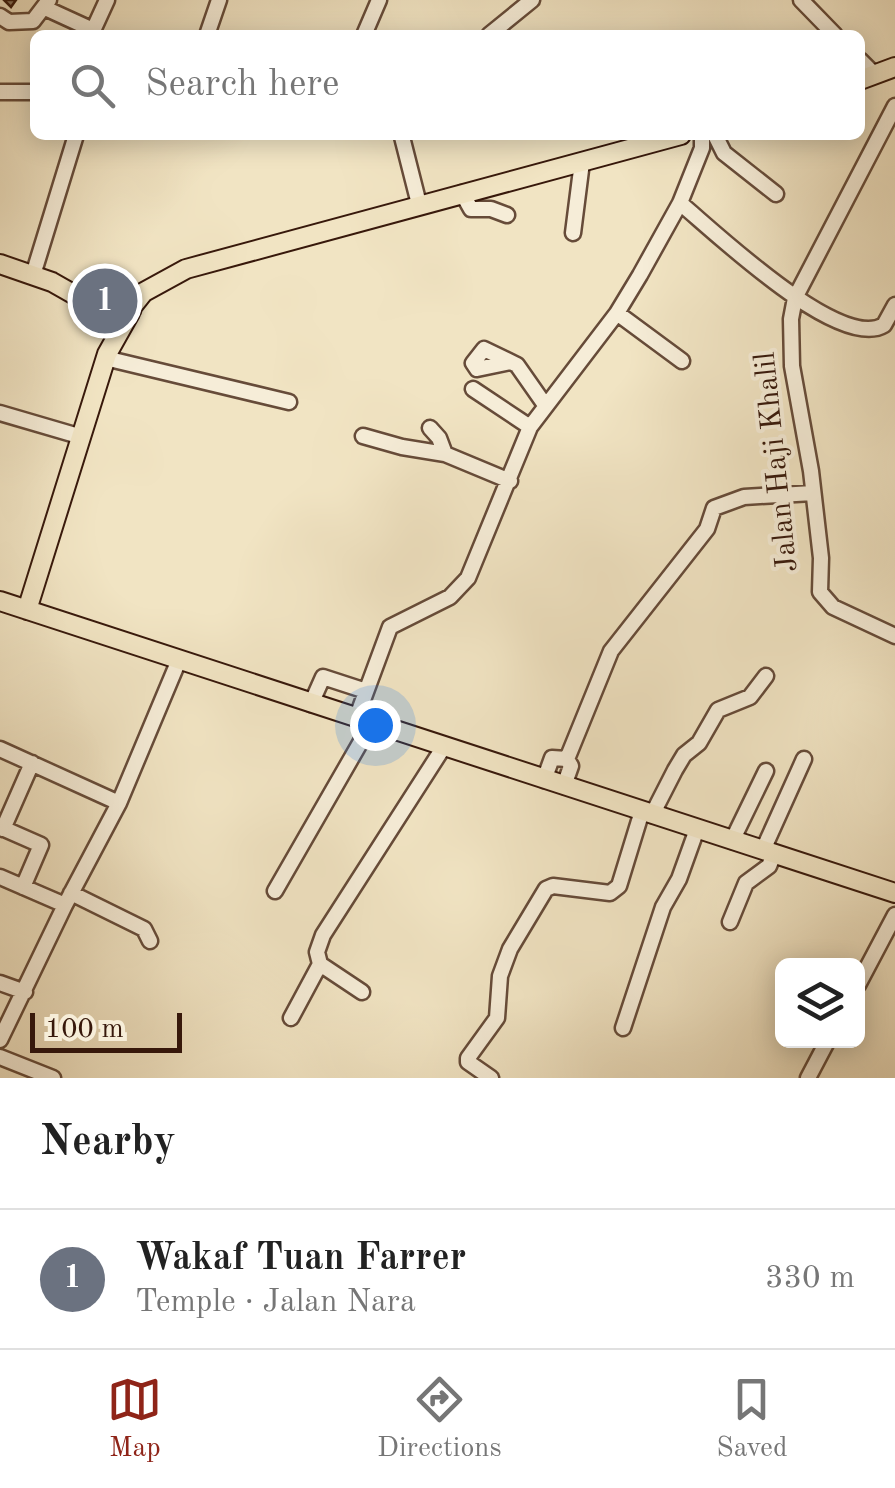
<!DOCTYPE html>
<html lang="en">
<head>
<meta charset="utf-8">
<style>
	body { margin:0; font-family:"Old Standard TT",serif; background:#f2f2f2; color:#222 }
	.controls { position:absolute; right:30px; bottom:30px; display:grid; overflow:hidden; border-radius:15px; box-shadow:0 5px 25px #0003 }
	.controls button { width:90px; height:90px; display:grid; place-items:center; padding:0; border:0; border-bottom:2px solid #e0e0e0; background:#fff; color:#222; font:50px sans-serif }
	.scale { position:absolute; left:30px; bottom:25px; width:152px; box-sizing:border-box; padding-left:10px; border:5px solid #37180b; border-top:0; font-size:28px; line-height:35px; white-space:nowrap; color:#37180b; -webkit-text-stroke:8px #f6edd8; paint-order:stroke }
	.you { position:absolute; left:375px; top:725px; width:35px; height:35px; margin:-25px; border:8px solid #fff; border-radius:50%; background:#1a73e8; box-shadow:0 0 0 15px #1a73e833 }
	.badge { display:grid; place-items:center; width:65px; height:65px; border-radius:50%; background:#8f2418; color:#fff; font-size:32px; font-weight:700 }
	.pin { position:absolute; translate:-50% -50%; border:5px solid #fff; box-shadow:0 2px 10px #0006 }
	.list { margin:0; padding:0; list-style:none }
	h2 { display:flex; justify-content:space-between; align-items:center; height:130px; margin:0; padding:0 40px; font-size:42px }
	h2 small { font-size:32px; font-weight:400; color:#767676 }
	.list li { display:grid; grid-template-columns:65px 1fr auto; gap:30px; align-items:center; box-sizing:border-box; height:140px; padding:0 40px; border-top:2px solid #e0e0e0 }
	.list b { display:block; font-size:38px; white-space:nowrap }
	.list p { margin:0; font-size:32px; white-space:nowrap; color:#767676 }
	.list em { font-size:32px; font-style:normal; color:#767676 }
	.icon { flex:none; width:55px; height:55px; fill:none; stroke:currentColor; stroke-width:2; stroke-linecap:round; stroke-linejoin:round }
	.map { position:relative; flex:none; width:895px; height:1078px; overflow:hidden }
	.search { position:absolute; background:#fff; box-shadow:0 5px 25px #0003; left:30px; right:30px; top:30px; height:110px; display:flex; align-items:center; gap:25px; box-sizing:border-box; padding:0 35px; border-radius:15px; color:#767676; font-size:38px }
	.sheet { height:270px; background:#fff }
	nav { display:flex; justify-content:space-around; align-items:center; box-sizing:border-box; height:140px; border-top:2px solid #e0e0e0; background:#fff; font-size:28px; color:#767676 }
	nav a { display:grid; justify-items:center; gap:5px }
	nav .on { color:#8f2418 }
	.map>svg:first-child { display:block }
</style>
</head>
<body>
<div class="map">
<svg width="895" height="1078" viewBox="0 0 895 1078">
	<rect width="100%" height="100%" fill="#f1e4c3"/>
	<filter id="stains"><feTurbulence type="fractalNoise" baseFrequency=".002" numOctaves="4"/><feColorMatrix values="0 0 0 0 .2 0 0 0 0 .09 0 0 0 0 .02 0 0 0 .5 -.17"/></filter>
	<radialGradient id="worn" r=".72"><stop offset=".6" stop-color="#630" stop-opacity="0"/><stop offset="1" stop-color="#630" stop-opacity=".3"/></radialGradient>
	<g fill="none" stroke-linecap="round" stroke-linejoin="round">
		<g stroke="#664b39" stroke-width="19">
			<path id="minor" d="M801,0L835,35
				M45,8L93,30
				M0,16L9,22L33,21L49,0
				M91,35L107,0
				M207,35L219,0
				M364,35L379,0
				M489,35L532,0
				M860,60L874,74
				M0,92H35
				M895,106L795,298L791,319L792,366L811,471L821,558L820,592L833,607L895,636
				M715,135L724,153L776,194
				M402,137L419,204
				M462,193L471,209H491L507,215
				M680,203C715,232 840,352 884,325L895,305
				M573,233L581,170L579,162
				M33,275L76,135
				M617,313L682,361
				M105,358L289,402
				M510,362L477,369L473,363L484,349L517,365L545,405
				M473,389L530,427
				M0,413L82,437
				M430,428L439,438L445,454
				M363,436L402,447L445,454L510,481
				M311,704L323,677L366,691
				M356,719L390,627L450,597L468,578L530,427L617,313L640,275L680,203L702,148V135
				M0,749L119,803
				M544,780L552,758L567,759
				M564,786L571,766L567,759L611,651L707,529L714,508L744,497L813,493
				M652,815L675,770L684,755L699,743L718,710L750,697L766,676
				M0,827L41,845L23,887
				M3,829L32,763
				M732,841L766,771
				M763,850L804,759
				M0,877L65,905
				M275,891L371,724
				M71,893L144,929L150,941
				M730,922L746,883L769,866L774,854
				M320,964L362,992
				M0,983L25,992
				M858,985L895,915
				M291,1018L320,964L317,952L323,935L443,748
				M623,1028L663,907L679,879L697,829
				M0,1040L65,905L119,803L179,660
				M0,1057L53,1078
				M491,1078L468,1062V1058L497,1018L500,976L510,949L546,889L553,886L610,893L619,886L642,811
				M808,1078L828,1040"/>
		</g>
		<g stroke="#37180b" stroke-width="22">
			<path id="major" d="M860,80L895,67
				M0,264L52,282L96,307
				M95 302a19 19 0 1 1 38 0a19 19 0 1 1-38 0Z
				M132,307L144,292L186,269L681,135
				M0,601L895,893
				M27,610L107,354L130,313"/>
		</g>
		<use href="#minor" stroke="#f6edd8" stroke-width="14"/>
		<use href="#major" stroke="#f1e4c3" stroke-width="18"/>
	</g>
	<path fill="#83705c" stroke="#37180b" stroke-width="2.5" d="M4,0H16L11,7Z"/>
	<g text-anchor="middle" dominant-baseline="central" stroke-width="8" stroke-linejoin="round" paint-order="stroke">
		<g font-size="30" fill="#37180b" stroke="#f6edd8">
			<text transform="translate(777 462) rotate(-96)">Jalan Haji Khalil</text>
		</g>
	</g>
	<rect width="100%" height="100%" filter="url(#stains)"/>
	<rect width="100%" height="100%" fill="url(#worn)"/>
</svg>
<div class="controls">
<button><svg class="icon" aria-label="layers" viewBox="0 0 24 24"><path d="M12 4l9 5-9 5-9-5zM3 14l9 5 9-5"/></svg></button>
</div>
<div class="scale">100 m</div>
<div class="you"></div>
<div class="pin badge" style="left:105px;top:301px;background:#6b7280">1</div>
<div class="search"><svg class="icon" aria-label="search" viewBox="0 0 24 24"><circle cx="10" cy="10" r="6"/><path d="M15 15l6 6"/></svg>Search here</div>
</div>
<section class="sheet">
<h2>Nearby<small></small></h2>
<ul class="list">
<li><span class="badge" style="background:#6b7280">1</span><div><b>Wakaf Tuan Farrer</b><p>Temple · Jalan Nara</p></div><em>330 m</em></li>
</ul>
</section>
<nav>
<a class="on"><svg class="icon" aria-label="map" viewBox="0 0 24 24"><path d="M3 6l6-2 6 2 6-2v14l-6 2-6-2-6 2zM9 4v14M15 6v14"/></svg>Map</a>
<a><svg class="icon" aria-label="directions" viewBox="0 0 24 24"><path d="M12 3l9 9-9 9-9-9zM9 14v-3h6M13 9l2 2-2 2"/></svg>Directions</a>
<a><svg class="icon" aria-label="saved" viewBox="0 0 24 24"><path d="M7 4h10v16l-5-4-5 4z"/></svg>Saved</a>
</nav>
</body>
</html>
